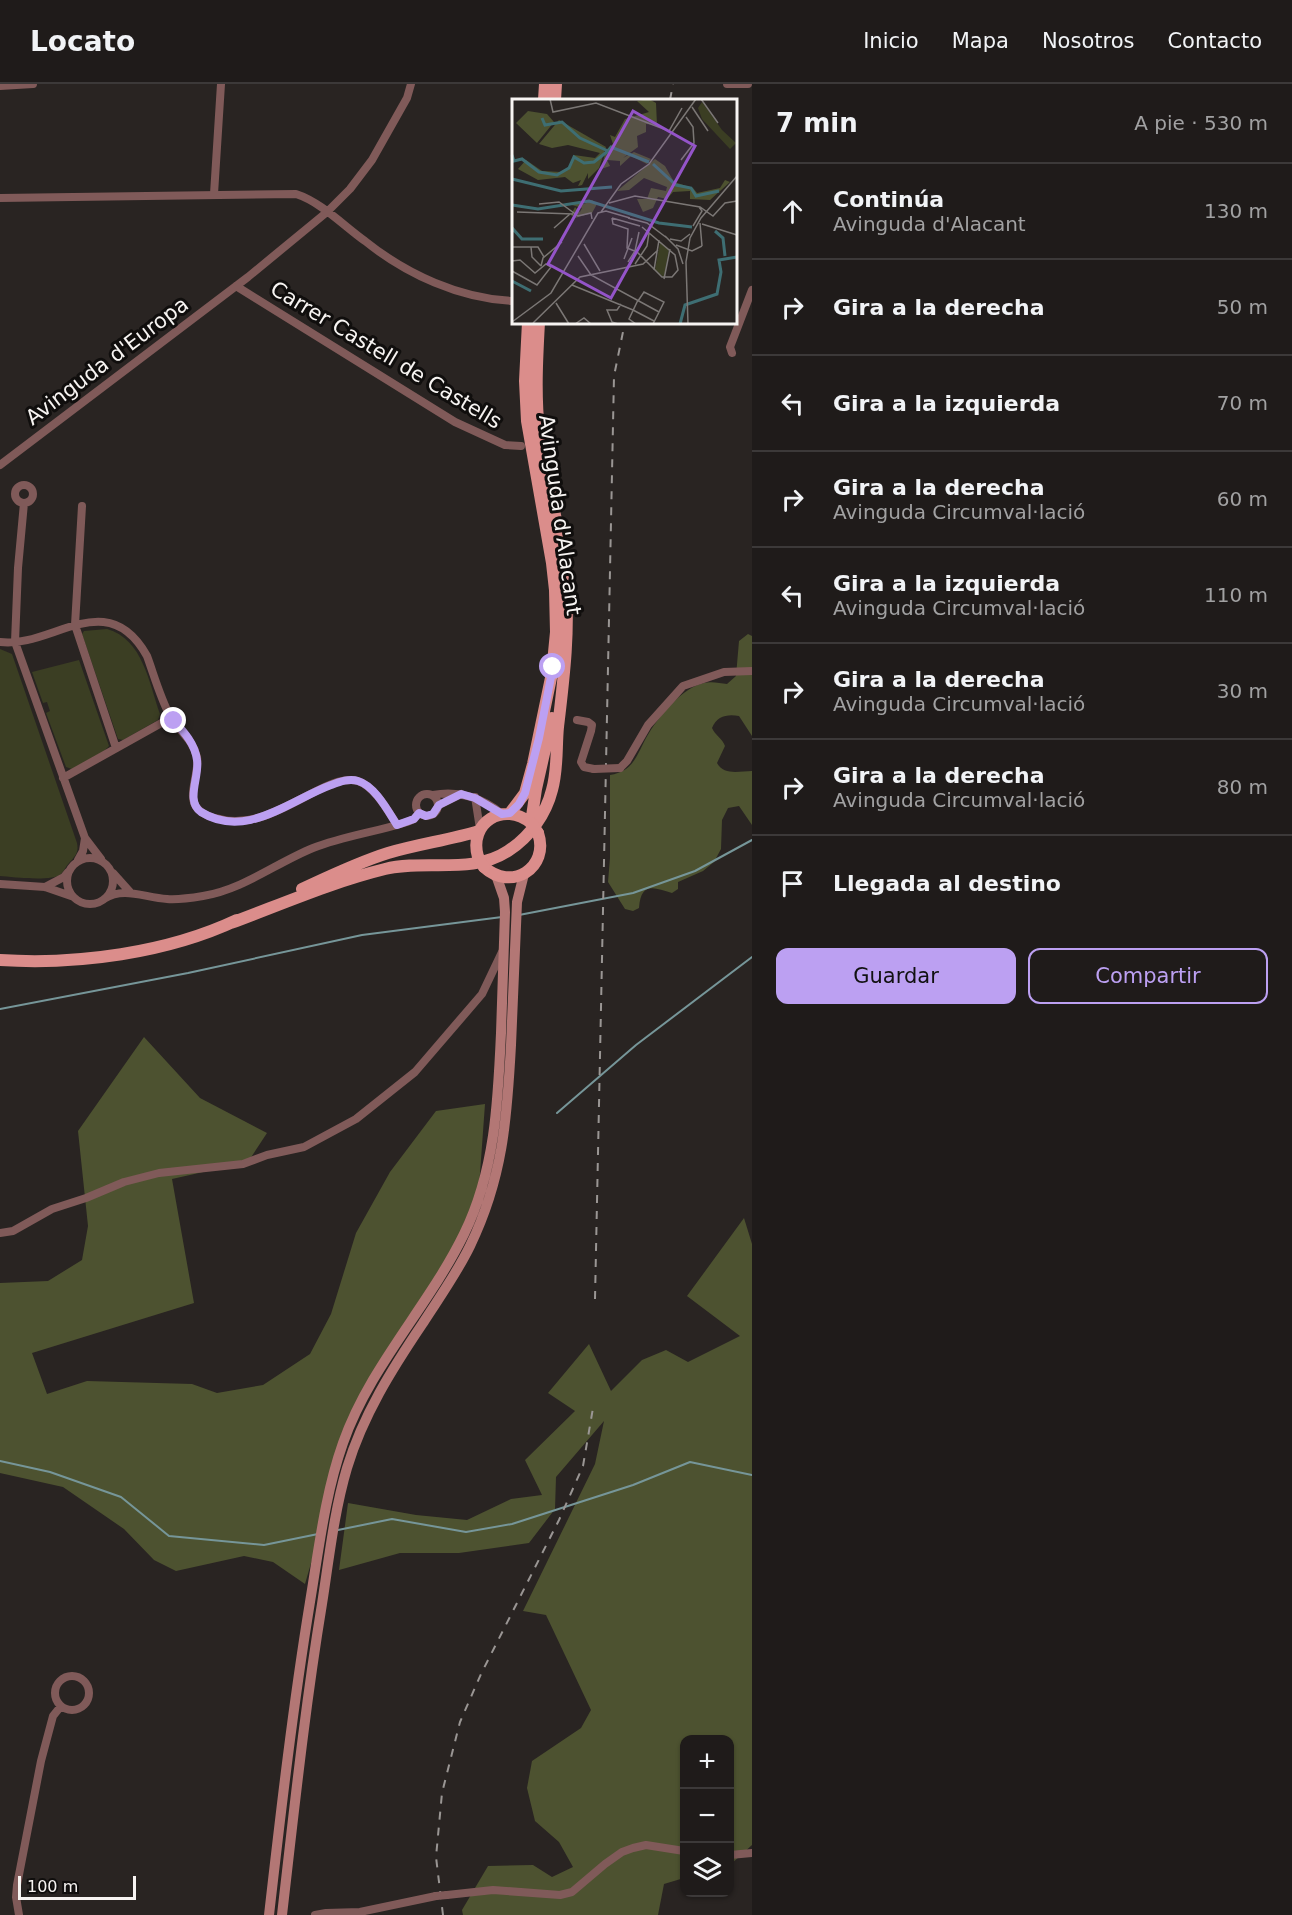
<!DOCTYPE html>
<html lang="es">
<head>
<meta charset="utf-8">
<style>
	body { margin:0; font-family:"DejaVu Sans",sans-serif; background:#2c2827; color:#f1f3f6 }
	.controls { position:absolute; right:18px; bottom:18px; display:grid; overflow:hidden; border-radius:12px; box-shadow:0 2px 4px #0004 }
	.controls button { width:54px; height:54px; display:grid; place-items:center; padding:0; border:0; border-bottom:2px solid #3c3939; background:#1f1b1a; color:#f1f3f6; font:30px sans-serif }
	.scale { position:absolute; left:18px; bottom:15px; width:118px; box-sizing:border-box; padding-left:6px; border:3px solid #f7f4f2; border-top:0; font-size:16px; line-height:21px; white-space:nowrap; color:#f7f4f2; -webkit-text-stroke:4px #100e0d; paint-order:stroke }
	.stop { position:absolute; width:18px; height:18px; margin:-14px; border:4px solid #bca0f2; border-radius:50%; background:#fff }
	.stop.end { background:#bca0f2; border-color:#fff; box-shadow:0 2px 6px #0008 }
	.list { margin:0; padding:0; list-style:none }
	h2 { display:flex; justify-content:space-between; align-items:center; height:78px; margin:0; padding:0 24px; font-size:26px }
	h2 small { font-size:20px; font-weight:400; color:#a1a1a2 }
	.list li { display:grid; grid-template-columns:39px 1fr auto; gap:18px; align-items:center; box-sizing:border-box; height:96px; padding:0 24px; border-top:2px solid #3c3939 }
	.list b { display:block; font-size:22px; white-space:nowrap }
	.list p { margin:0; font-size:20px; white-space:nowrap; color:#a1a1a2 }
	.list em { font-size:20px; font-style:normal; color:#a1a1a2 }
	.actions { display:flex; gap:12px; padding:18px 24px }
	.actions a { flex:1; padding:14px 0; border:2px solid #bca0f2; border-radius:12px; text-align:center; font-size:21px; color:#bca0f2 }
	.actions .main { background:#bca0f2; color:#111 }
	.icon { flex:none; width:33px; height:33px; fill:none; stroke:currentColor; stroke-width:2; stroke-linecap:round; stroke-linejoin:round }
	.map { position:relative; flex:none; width:752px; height:1831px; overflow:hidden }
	header { display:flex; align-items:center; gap:36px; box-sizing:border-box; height:84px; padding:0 30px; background:#1f1b1a; border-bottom:2px solid #3c3939 }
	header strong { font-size:28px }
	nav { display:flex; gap:33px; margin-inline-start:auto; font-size:21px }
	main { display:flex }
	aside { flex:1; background:#1f1b1a }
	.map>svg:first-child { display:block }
</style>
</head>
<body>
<header>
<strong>Locato</strong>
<nav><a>Inicio</a><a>Mapa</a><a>Nosotros</a><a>Contacto</a></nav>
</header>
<main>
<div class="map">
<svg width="752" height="1831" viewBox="0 0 752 1831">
	<rect width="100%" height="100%" fill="#292422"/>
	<path fill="#3b3e23" d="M107,545C143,555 149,599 160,630L158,636L123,656L118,655L82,550L84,547Z
		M0,565L12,570L77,759C79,769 75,772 69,779C66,782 64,787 61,790C52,798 12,793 0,792Z
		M79,576L109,662L104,667L72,685L66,683L46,629L50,627L47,618L43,619L32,588Z"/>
	<path fill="#4d5230" d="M748,550L752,552V652L739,632C727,630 717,632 712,644C715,651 722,654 725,662L717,679C724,692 740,687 752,687V741L739,722L728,724L722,736L721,765L714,778L703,787L678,798V805L672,809C653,803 641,798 639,824L633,827L625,825L608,798L610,774V691C636,687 637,668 649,649C661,630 682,604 704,599C711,597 720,599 727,600L736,592L739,557Z
		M144,953L200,1014L267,1049L248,1078L172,1095L194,1219L32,1269L47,1310L87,1297L192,1300L217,1309L263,1301L310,1270L331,1230L356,1149L390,1088L436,1027L485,1020L478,1117L447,1181L354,1330L305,1500L273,1478L244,1472L176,1487L154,1476L124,1445L63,1403L0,1389V1199L48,1197L82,1176L88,1142L78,1047Z
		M744,1134L752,1160V1761L730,1781V1656H684V1794L664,1800L658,1831H463L462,1826L488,1782L533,1781L552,1793L573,1783L559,1758L535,1737L527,1704L532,1677L581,1644L591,1626L546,1531L523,1527L595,1380L604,1337L556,1393L555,1425L529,1459L459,1469H400L339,1486L348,1419L416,1431L467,1436L511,1415L542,1411L525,1376L575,1327L548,1309L589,1260L611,1307L642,1276L666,1266L688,1278L740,1252L687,1212Z"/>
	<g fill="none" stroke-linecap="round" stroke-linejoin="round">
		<path stroke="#769699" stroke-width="2" d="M519,831L633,809L695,787L752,756
			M0,925L188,889L362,851L502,833
			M557,1029L636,961L752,873
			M0,1377L50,1388L121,1413L169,1452L264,1461L318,1450
			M338,1446L392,1435L466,1448L512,1440L633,1401L690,1378L752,1391"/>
		<path stroke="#805a59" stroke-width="8" d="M727,0H748
			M0,2L33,0
			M214,110L221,0
			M0,114L296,110C321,118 344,142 365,157C406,190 460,215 514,217
			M236,202L455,338L505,361L521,362
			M732,269L730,263L752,206
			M0,381L248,193L327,128L350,105L372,76L407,14L411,0
			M15 410a9 9 0 1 1 18 0a9 9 0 1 1-18 0Z
			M24,419L18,484L15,558L85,754
			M82,422L75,541L116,664
			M0,558C51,565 107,500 147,572C154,591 160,613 170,632C178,647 193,655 197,673C200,689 185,715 199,726C204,731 213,734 220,735C272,749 325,687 358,697C375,703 388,727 397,741
			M577,636L588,638L592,641L591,647L581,678L584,683L594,685
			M620,684L627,677L648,641L683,602L724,588L752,587
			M63,694L165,637L170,632
			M416 721a11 11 0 1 1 22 0a11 11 0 1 1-22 0Z
			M433,711C458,706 483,714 502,730
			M475,713L480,745
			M439,721L461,710
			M67 797a23 23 0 1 1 46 0a23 23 0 1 1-46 0Z
			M78,776L83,767L85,754L101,775
			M113,789L130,808
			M0,800L45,803L71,812
			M45,803L64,793L68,788
			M104,815C124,802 145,814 167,815C179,816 191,814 203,812C244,805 276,779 313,764C344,752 376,748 407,738L414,735L419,729
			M0,1149L13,1147L52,1125L86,1114L124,1098L159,1089L243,1080L267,1071L304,1063L356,1035L415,988L482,910L502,868
			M55 1609a17 17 0 1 1 34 0a17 17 0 1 1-34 0Z
			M730,1771L752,1769
			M447,1811L493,1806L560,1811L572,1808L605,1780L622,1768L633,1764L646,1761L684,1767
			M19,1831L16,1813L17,1801L41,1677L53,1632L61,1622
			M315,1831L326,1829L360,1828L436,1812"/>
		<path stroke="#b37775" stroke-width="10" d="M269,1831C281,1726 293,1622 310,1518C319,1464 325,1410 343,1359C370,1282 429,1222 464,1150C495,1087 498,1018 501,949C502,909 504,869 505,828L504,814L496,791
			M282,1831C294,1727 305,1623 322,1520C329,1475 334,1428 347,1384C363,1331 392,1285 423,1239C439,1214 457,1189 470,1162C503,1094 507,1035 511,961C513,913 515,865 517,818L524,790"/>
		<path stroke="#db8d8b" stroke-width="12" d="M544,16L545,0
			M555,16L556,0
			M510,729L525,709L533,680L552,589L556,548L555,506L552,479L527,337L525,297L528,238
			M531,739L536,705L552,634
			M478,773C468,738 504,717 531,739
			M484,783C511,808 550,784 538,749
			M302,805C330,792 359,778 388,769C419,760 449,756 479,747
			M231,839C282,820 332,798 385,785C425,775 472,791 508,767C530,753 546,730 552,706C558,685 556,663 558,643C564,593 570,544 565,494C561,444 545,396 539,347C535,311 537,275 539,238
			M0,876C77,881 167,869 237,836"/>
		<path stroke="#9a9694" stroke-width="2" stroke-dasharray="8 8" stroke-linecap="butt" d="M670,16L673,0
			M595,1215L614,292L625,238
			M443,1831L436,1773L442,1709L460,1638L481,1590L559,1436L583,1382L593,1324"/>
		<path stroke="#805a59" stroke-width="8" d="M594,685L620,684
			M436,1812L447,1811"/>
		<path stroke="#db8d8b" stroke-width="12" d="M531,739L538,749
			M478,773L484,783"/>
	</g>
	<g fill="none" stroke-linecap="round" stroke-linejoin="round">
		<path stroke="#bca0f2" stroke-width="8" d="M174,637C184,648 195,660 197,676C200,692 185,717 201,728C246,756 290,716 331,701C339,698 349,694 358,697C375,702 388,727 397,741L414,735L419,729L426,732L433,730L439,721L461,710L475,714L502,730L510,729L519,720L525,709L539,654L553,583"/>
	</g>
	<g text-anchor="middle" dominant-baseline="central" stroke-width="6" stroke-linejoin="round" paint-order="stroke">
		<g font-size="21" fill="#f7f4f2" stroke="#100e0d">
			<text transform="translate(386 271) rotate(31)">Carrer Castell de Castells</text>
			<text transform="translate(107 277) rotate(-37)">Avinguda d'Europa</text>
			<text transform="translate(560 431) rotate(82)">Avinguda d'Alacant</text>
		</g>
	</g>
	<g transform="translate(512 15)">
		<rect width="225" height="225" fill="#292422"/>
		<path d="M190,3L210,31L224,44L218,50L190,20L186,9ZM148,144L157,150L152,178L143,171Z" fill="#3b3e23"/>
		<path d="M137,0L144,4L145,26L134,25V33L125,37L126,48L111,59L122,53L139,60L135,65L119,57L108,67V62L95,61L98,67L89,70L94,51L101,45L98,36L103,38L113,20L137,13L125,2ZM16,12L35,15L42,23L25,44L4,24ZM47,21L94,48L87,69L76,80V74L70,86L66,87L69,81L61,84L53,78L26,81L6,70L14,61L30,72L49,73L57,68L62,56L83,59L88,54L56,46L40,49L27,45ZM143,60L153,67L162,83L181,89L185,94L208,89L213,81L218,83L198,101L178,100V92L161,93L155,100L146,98L141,109L131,113L125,100H135L139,89L154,92L155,88L132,79L117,91L105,92ZM80,101L85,105L80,114L63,119L59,116L63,108L68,113L70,109L53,104L72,105Z" fill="#4d5230"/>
		<path fill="none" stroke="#3e6e73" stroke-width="3" d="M30,19L33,26L50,23L68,39L96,52L99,48L137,63M0,56L2,62L10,60L27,73L45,76L57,69L62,58L72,64L82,63L96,52M141,65L164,86L179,89L184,97L207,92M0,80L49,92L100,88M0,106L26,110L77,102L147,124L180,128M203,132L211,139L213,157M0,133L1,130L10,140H31M0,182L19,192M168,225L173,206L205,195L209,173L207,161L225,158"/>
		<path fill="none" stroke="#7b7775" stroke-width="1.5" d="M38,0L41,13L84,4L157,32L170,9M189,0L206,24M180,8L196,32M169,61L182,44L181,28L174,18M97,104L123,97L188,108L201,117L213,104L225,102M27,105L47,103L66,117L79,114L80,120M5,113L61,115M89,113L109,85L137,65L184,0M100,119L101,125L116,130L115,149L125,153L150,178H160L166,171L163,156L130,128M100,119L128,127M116,119L135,124L155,139M188,124L190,147M190,125L225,136M181,127L190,112L187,108M42,129L58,115M153,137L166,150L171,165M158,140L169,142L178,135M72,145L88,172M164,146L180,152L190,147M0,148H26L32,158M19,148L20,158L29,167M66,157L79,176L147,213M112,160L120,139M0,162L8,161L23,174L34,165L39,168L25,186L0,172M116,163L123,152L127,133M123,165L135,147L137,134M29,167L31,159L50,143M142,171L147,141M152,180L158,150M60,186L121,211M126,202L132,193L152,203L141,225M44,204L57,225M121,211L142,222M0,223L39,194L86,114L94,112L118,119M21,224L68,178L131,165L146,151M63,225L72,219L79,225M106,225L100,223L95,211H105L109,205M124,225L117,220L126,201M176,225L174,163L178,139L189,119L225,77"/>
		<path fill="#9454c9" fill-opacity="0.15" stroke="#9454c9" stroke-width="3" d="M121,12L183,47L99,199L36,165Z"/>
		<rect width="225" height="225" fill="none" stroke="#f7f4f2" stroke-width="3"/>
	</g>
</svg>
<div class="controls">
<button>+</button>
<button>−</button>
<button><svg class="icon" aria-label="layers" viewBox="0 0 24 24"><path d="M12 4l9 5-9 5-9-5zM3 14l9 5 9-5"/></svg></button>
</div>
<div class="scale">100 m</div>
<div class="stop" style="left:553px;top:583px"></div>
<div class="stop end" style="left:174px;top:637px"></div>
</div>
<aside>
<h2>7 min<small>A pie · 530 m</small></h2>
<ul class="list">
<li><svg class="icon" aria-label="ahead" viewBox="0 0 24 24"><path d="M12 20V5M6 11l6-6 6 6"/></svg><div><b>Continúa</b><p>Avinguda d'Alacant</p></div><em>130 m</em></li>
<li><svg class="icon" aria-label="right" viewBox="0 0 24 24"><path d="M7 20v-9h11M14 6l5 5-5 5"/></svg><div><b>Gira a la derecha</b></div><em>50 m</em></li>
<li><svg class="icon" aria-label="left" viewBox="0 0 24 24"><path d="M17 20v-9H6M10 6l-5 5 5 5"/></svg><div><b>Gira a la izquierda</b></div><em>70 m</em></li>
<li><svg class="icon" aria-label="right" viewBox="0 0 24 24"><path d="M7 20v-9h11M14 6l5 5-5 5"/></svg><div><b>Gira a la derecha</b><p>Avinguda Circumval·lació</p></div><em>60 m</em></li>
<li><svg class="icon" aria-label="left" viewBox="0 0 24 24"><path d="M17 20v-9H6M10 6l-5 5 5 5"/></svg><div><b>Gira a la izquierda</b><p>Avinguda Circumval·lació</p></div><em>110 m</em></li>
<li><svg class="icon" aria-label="right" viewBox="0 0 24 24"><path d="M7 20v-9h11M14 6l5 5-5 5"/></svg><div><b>Gira a la derecha</b><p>Avinguda Circumval·lació</p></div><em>30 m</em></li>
<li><svg class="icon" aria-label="right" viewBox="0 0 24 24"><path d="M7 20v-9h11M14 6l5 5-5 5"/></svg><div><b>Gira a la derecha</b><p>Avinguda Circumval·lació</p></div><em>80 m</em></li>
<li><svg class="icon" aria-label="arrive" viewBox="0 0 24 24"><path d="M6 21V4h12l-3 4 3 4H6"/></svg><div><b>Llegada al destino</b></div></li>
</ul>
<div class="actions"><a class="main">Guardar</a><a>Compartir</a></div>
</aside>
</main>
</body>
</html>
